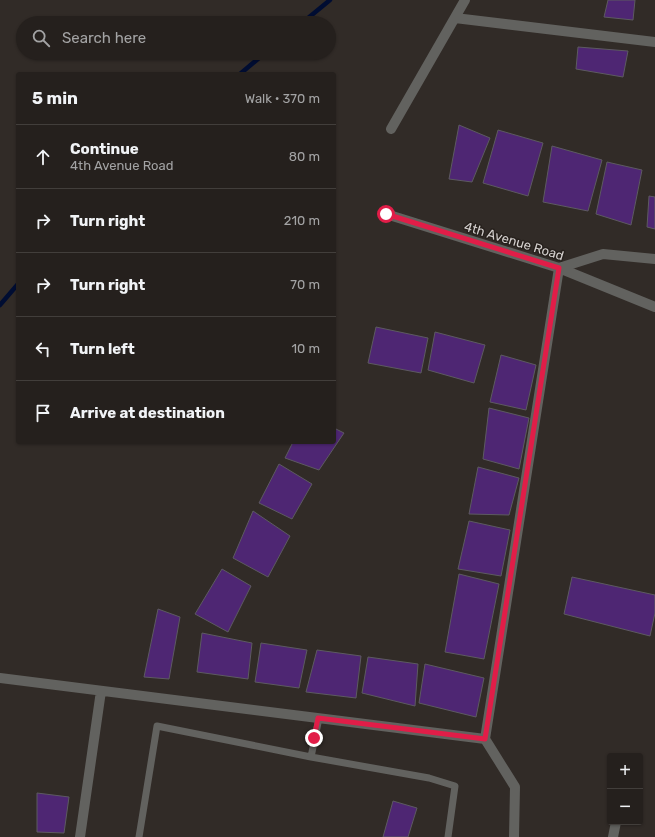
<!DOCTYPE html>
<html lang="en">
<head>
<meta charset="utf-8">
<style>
	body { margin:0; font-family:Rubik,sans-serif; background:#312d2a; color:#f1f3f6 }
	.controls { position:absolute; right:12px; bottom:12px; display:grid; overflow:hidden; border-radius:4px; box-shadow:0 1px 3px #0004 }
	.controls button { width:36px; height:36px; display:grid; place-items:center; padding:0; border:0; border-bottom:1px solid #423e3b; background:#25201d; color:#f1f3f6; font:20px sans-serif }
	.stop { position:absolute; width:12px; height:12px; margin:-9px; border:3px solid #e11d48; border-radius:50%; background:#fff }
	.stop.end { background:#e11d48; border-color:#fff; box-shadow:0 1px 4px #0008 }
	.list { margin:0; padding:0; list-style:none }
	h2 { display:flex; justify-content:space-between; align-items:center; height:52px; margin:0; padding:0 16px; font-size:17px }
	h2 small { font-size:13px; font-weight:400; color:#a3a3a4 }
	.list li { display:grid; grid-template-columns:26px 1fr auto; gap:12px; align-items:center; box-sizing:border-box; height:64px; padding:0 16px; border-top:1px solid #423e3b }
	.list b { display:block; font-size:15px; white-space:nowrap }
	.list p { margin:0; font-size:13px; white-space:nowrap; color:#a3a3a4 }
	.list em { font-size:13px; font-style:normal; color:#a3a3a4 }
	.icon { flex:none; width:22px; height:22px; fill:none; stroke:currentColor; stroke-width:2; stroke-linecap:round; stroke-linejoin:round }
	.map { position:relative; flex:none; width:655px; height:837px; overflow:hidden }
	.search { position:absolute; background:#25201d; box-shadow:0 1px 3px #0004; left:16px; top:16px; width:320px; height:44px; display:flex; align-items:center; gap:10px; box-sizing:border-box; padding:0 14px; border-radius:22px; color:#a3a3a4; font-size:15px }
	.panel { position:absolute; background:#25201d; box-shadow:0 1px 3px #0004; left:16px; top:72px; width:320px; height:372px; border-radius:4px }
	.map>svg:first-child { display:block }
</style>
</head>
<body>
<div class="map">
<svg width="655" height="837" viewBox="0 0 655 837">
	<rect width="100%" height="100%" fill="#312b27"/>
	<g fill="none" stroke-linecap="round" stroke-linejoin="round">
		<path stroke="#000d32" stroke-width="4.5" d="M302,23L330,0
			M240,74L265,53
			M0,305L18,284"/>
	</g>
	<path fill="#4e2673" stroke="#5d5a61" d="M608,0H635L633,20L604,17Z
		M578,47L628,51L623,77L576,69Z
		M459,125L490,138L472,182L449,179Z
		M498,130L543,143L528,196L483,183Z
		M552,146L602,160L588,211L543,202Z
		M607,162L642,170L631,225L596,214Z
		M649,196L655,197V229L647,227Z
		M376,327L428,338L421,373L368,363Z
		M435,332L485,345L474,383L428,370Z
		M501,355L536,365L526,410L490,402Z
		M489,408L529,418L519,469L483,459Z
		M334,428L344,433L319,470L285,458L293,442H334Z
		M279,464L312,484L292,519L259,503Z
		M478,467L519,478L509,515L469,514Z
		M253,511L290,536L268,577L233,558Z
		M469,521L510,530L501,576L458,569Z
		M222,569L251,586L228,632L195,614Z
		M459,574L499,584L484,659L445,652Z
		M572,577L655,595V613L650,636L564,614Z
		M158,609L180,617L169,679L144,677Z
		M202,633L252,643L248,679L197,672Z
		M261,643L307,650L299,688L255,682Z
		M317,650L361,656L356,698L306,692Z
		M368,657L418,664L415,706L362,693Z
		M425,664L484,678L476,717L419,703Z
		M37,793L69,797L64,833L37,832Z
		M393,801L417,808L408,837H383Z"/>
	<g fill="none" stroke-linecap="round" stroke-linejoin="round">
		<path stroke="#62625f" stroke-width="7" d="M319,718L311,757L429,778L455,786L448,837
			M139,837L157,726L311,757"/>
		<path stroke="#62625f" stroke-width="10" d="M455,18L655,42
			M391,129L465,0
			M386,214L559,268L655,307
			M0,678L485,739L559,268L603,254L655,259
			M485,739L515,787L514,837
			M80,837L101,691
			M613,837L616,822"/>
	</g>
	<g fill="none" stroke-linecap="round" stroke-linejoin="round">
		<path stroke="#e11d48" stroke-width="5" d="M314,738L318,718L485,739L559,268L386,214"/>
	</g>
	<g text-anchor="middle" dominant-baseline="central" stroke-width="3" stroke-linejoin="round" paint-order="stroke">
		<g font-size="13" fill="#d4d0ce" stroke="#27211d">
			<text transform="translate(514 241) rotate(17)">4th Avenue Road</text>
		</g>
	</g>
</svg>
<div class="controls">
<button>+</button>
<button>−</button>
</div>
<div class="stop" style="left:386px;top:214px"></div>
<div class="stop end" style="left:314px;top:738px"></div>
<div class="search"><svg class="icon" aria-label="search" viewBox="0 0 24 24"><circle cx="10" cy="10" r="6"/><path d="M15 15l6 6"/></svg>Search here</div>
<section class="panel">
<h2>5 min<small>Walk · 370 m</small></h2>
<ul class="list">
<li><svg class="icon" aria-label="ahead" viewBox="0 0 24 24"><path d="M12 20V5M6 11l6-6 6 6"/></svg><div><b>Continue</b><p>4th Avenue Road</p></div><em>80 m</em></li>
<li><svg class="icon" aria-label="right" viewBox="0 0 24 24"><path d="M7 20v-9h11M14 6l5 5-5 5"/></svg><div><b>Turn right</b></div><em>210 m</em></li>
<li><svg class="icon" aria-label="right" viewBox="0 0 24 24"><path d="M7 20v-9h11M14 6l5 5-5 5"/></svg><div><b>Turn right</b></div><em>70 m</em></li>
<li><svg class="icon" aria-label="left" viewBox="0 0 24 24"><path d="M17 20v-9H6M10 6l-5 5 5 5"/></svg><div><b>Turn left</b></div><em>10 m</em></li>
<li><svg class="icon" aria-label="arrive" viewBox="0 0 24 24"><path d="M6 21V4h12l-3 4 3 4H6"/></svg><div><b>Arrive at destination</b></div></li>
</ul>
</section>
</div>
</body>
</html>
